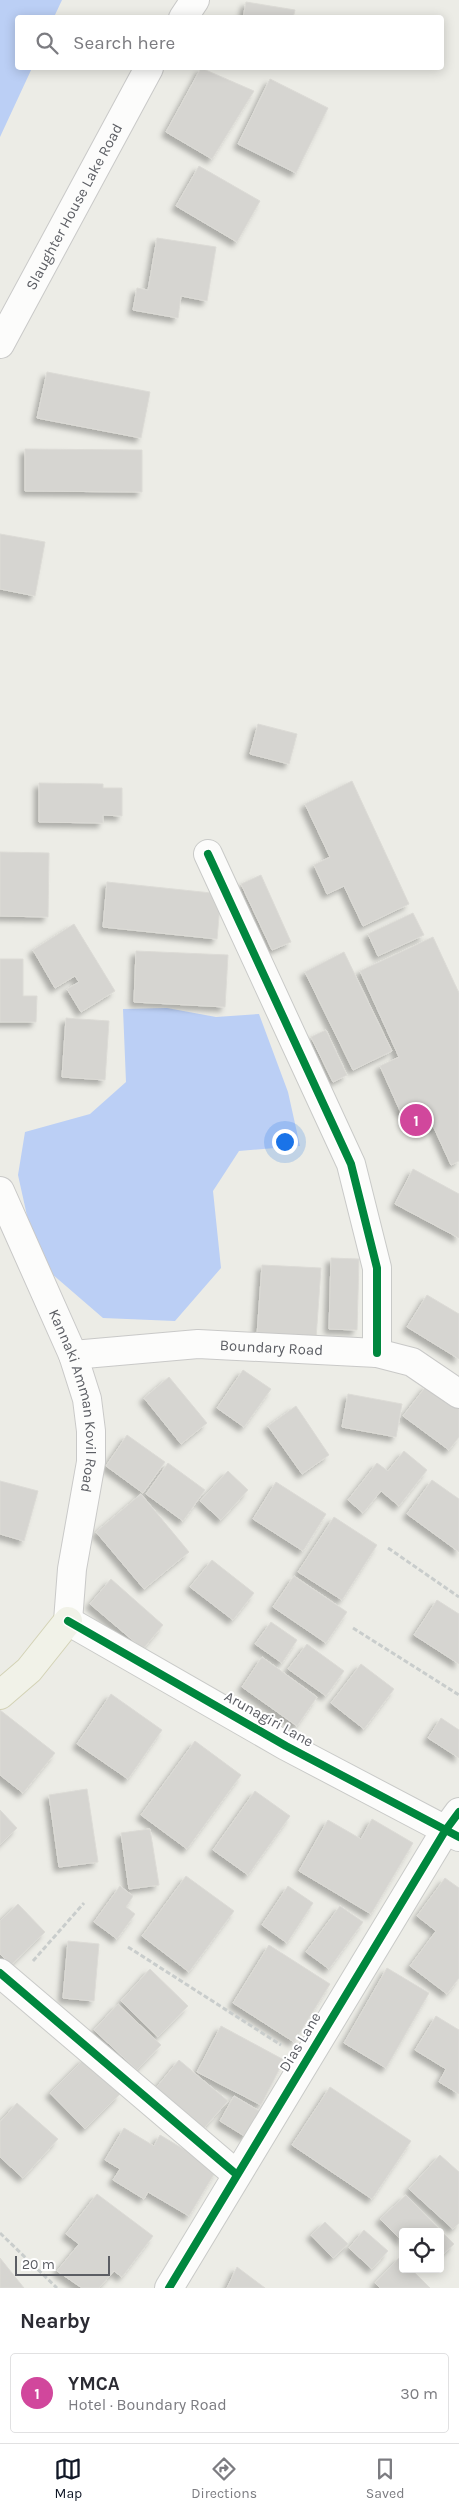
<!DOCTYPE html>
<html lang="en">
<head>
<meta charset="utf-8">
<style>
	body { margin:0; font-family:Karla,sans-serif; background:#f2f2f3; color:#2b2b33 }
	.controls { position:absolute; right:15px; bottom:15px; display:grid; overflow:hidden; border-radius:5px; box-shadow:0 2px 12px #0003 }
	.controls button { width:45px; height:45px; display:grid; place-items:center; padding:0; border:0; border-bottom:1px solid #e1e1e2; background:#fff; color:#2b2b33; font:25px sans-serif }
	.scale { position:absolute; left:15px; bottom:12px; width:95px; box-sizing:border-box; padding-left:5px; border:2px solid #5c5e64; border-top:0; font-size:14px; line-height:18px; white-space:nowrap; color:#5c5e64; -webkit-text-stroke:4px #fff; paint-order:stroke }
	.you { position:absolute; left:284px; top:1141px; width:18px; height:18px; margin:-12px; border:4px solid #fff; border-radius:50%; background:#1a73e8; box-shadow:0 0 0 8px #1a73e833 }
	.badge { display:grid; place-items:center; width:32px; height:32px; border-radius:50%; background:#111827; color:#fff; font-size:16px; font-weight:700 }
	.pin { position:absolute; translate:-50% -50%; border:2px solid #fff; box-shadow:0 1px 5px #0006 }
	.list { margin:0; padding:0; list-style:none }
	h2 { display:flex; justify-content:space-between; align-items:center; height:65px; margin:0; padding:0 20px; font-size:21px }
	h2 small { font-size:16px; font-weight:400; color:#7c7c81 }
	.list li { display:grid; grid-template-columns:32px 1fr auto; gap:15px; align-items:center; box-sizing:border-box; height:80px; margin:0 10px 10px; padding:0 10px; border:1px solid #e1e1e2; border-radius:5px }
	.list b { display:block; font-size:19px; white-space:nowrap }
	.list p { margin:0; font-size:16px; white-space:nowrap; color:#7c7c81 }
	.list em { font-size:16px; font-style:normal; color:#7c7c81 }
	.icon { flex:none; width:28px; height:28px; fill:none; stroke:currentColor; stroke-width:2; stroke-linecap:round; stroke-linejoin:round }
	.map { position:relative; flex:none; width:459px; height:2288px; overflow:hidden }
	.search { position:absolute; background:#fff; box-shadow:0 2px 12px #0003; left:15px; right:15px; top:15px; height:55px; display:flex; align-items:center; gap:12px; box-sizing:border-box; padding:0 18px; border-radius:5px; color:#7c7c81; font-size:19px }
	.sheet { height:155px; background:#fff }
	nav { display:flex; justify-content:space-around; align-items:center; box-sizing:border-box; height:70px; border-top:1px solid #e1e1e2; background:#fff; font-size:14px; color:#7c7c81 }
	nav a { display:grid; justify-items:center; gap:2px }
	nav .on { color:#111827 }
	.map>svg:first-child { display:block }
</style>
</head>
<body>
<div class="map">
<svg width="459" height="2288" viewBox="0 0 459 2288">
	<defs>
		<filter id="shadow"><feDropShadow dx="-4.5" dy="4.5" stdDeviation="2.5" flood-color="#0004"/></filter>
	</defs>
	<rect width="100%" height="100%" fill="#ecece6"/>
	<path fill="#bbcff5" d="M0,0H62L54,17L18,18V68H32L0,137Z
		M167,1008L216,1017L259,1014L288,1092L300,1146L239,1151L213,1191L221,1268L175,1321L103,1318L37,1261L18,1175L25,1132L90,1114L126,1082L123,1009Z"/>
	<path fill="#d6d5d1" stroke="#dcdbd6" filter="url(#shadow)" d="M246,2L295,10L293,18H243Z
		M201,68L254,91L212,159L166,132Z
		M270,79L328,108L296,173L238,144Z
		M199,166L260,201L237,242L176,206Z
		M157,238L216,247L207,301L181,296L178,318L133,310L137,288L148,290Z
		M47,372L150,392L141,438L37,418Z
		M25,449L142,450V492L25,491Z
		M0,534L45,542L35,596L0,589Z
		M258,724L297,734L289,764L250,754Z
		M352,781L409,904L363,926L344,886L327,894L314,865L330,857L305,804Z
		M39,783L103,784V788H122V816L103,815V823L39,822Z
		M0,852L49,853L48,917L0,916Z
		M261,875L291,942L272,950L241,884Z
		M107,882L221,894L217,939L103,927Z
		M413,913L424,935L378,956L368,934Z
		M74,924L115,991L81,1012L67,989L79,982L75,976L55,988L33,950Z
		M433,937L459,993V1161L451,1165L423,1104L401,1113L380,1066L399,1057L360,971Z
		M136,951L228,955L225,1007L134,1002Z
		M344,952L392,1051L353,1070L305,972Z
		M0,959H23V996H37L36,1022H0Z
		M66,1018L109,1021L105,1080L62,1077Z
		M326,1030L347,1075L333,1082L311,1037Z
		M413,1169L459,1194V1238L395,1204Z
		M331,1258L359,1259L357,1330L329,1329Z
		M262,1265L321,1268L316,1339L257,1335Z
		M427,1295L459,1314V1359L407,1327Z
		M243,1370L271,1389L244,1427L217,1408Z
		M169,1377L207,1423L181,1444L144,1398Z
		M427,1385L459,1409V1437L449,1450L403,1416Z
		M348,1394L402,1404L396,1437L342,1427Z
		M296,1406L329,1455L302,1474L268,1426Z
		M127,1435L165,1462L143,1493L106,1466Z
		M404,1451L427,1470L399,1506L381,1491L363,1513L348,1500L377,1463L388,1471Z
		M168,1463L205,1490L183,1521L146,1494Z
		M228,1471L248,1490L221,1520L200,1501Z
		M432,1480L459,1499V1552L407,1514Z
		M0,1481L38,1491L24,1541L0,1534Z
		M276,1482L326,1514L303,1551L253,1519Z
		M141,1494L189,1552L144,1589L96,1532Z
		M334,1517L377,1545L342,1600L298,1572Z
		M212,1560L254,1593L233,1620L190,1587Z
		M294,1576L347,1612L326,1643L273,1607Z
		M111,1579L163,1625L143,1649L90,1604Z
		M437,1600L459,1614V1664L414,1635Z
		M271,1622L297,1640L282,1663L255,1644Z
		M307,1644L344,1671L326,1696L288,1669Z
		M262,1657L317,1697L297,1726L242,1687Z
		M361,1664L394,1689L364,1729L331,1703Z
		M111,1694L162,1730L128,1779L77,1744Z
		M0,1710L55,1753L23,1793L0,1775Z
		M441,1718L459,1730V1758L428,1738Z
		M195,1741L241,1775L187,1849L141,1815Z
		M87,1789L98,1862L59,1867L49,1795Z
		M255,1791L290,1816L248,1875L213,1850Z
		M0,1810L17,1828L0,1845Z
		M372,1819L413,1843L371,1914L299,1871L328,1820L361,1839Z
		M150,1829L159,1885L129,1889L121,1833Z
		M186,1876L234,1911L189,1972L142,1936Z
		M445,1878L459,1888V1978L447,1994L410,1966L436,1931L417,1916Z
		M120,1886L133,1896L126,1907L135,1914L117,1939L94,1922Z
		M288,1886L313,1903L287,1943L262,1925Z
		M18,1904L45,1932L11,1965L0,1954V1921Z
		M340,1906L363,1922L329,1969L306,1952Z
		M68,1941L99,1944L94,2001L63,1998Z
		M269,1945L330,1984L294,2042L233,2003Z
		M387,1968L429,1993L386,2068L344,2043Z
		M150,1969L188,2006L158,2037L121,2001Z
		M118,2004L161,2045L137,2070L94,2030Z
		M436,2016L459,2030V2094L439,2082L446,2069L415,2050Z
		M221,2026L284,2060L261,2105L197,2072Z
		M85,2058L120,2094L85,2129L50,2093Z
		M179,2060L228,2101L198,2135L150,2095Z
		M330,2087L411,2141L372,2199L292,2145Z
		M234,2096L261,2112L246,2137L220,2121Z
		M17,2103L58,2139L23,2178L0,2157V2122Z
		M124,2128L154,2146L160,2135L217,2169L189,2216L148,2192L144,2199L113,2180L120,2169L105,2160Z
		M440,2155L459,2172V2223L453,2229L409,2189Z
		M97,2194L153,2236L122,2277L114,2271L99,2288H82L57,2271L79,2244L66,2234Z
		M406,2195L454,2244L440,2257V2232H403V2242L380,2219Z
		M325,2222L348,2244L333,2258L311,2235Z
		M364,2230L388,2251L372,2269L349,2248Z
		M400,2257L403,2260V2269H411L430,2288H380L375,2283Z
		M0,2258L24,2288H0Z
		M237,2267L265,2288H227Z"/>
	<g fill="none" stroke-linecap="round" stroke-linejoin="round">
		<g stroke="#c9cac8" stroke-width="30">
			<path id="street" d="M208,854L351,1164L377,1268V1353
				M68,1621L286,1746L459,1837
				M0,1973L236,2174
				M169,2288L445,1831L459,1812"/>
		</g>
		<g stroke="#c9c9c8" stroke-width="30">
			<g id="secondary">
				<path d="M183,18L195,0"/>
				<path id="s1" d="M0,344L149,68"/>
				<path id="s2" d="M0,1191L73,1355L87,1399L91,1431V1462L72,1569L68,1621"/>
				<path id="s3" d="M73,1355L198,1344L377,1353L412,1362L459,1394"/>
			</g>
		</g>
		<g stroke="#d3d2b5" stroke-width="30">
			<path id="primary" d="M0,1695L29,1670L68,1621"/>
		</g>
		<path stroke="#c9cdcc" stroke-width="3" stroke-dasharray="5 2.5" stroke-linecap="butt" d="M388,1548L459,1597
			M353,1628L459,1695
			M128,1947L281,2045
			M33,1961L84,1903
			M0,2233L57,2288"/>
		<use href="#street" stroke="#fcfcfb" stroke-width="28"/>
		<use href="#secondary" stroke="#fcfcfb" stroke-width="28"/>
		<use href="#primary" stroke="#f1f2e8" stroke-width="28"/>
		<g stroke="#fff" stroke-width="11">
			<path id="cycleway" d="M208,854L351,1164L377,1268V1353
				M68,1621L286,1746L459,1837
				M0,1973L236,2174
				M169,2288L445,1831L459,1812"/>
		</g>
		<use href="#cycleway" stroke="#00873e" stroke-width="8"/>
	</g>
	<g text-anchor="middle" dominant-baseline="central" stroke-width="4" stroke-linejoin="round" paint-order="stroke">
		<g font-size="15" fill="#5c5e64" stroke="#fff">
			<text stroke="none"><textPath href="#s1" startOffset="156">Slaughter House Lake Road</textPath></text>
			<text stroke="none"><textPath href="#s3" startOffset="199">Boundary Road</textPath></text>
			<text stroke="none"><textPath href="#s2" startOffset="225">Kannaki Amman Kovil Road</textPath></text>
			<text transform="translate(269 1719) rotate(29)">Arunagiri Lane</text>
			<text transform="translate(300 2042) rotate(-59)">Dias Lane</text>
		</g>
	</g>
</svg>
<div class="controls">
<button><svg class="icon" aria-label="locate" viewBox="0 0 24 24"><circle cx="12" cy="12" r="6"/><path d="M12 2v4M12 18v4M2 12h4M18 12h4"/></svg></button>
</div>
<div class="scale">20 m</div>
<div class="you"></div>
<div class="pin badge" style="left:416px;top:1120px;background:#d1479c">1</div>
<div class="search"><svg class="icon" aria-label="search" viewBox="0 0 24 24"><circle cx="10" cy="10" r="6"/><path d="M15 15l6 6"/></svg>Search here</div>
</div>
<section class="sheet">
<h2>Nearby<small></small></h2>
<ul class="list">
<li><span class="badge" style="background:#d1479c">1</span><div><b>YMCA</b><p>Hotel · Boundary Road</p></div><em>30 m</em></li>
</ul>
</section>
<nav>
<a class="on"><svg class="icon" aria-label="map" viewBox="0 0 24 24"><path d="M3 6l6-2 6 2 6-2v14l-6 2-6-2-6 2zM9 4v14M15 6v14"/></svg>Map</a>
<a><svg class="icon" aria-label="directions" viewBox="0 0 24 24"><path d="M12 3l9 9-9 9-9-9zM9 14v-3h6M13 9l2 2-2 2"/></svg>Directions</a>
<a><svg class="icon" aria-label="saved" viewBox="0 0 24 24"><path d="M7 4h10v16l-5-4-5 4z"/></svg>Saved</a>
</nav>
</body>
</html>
